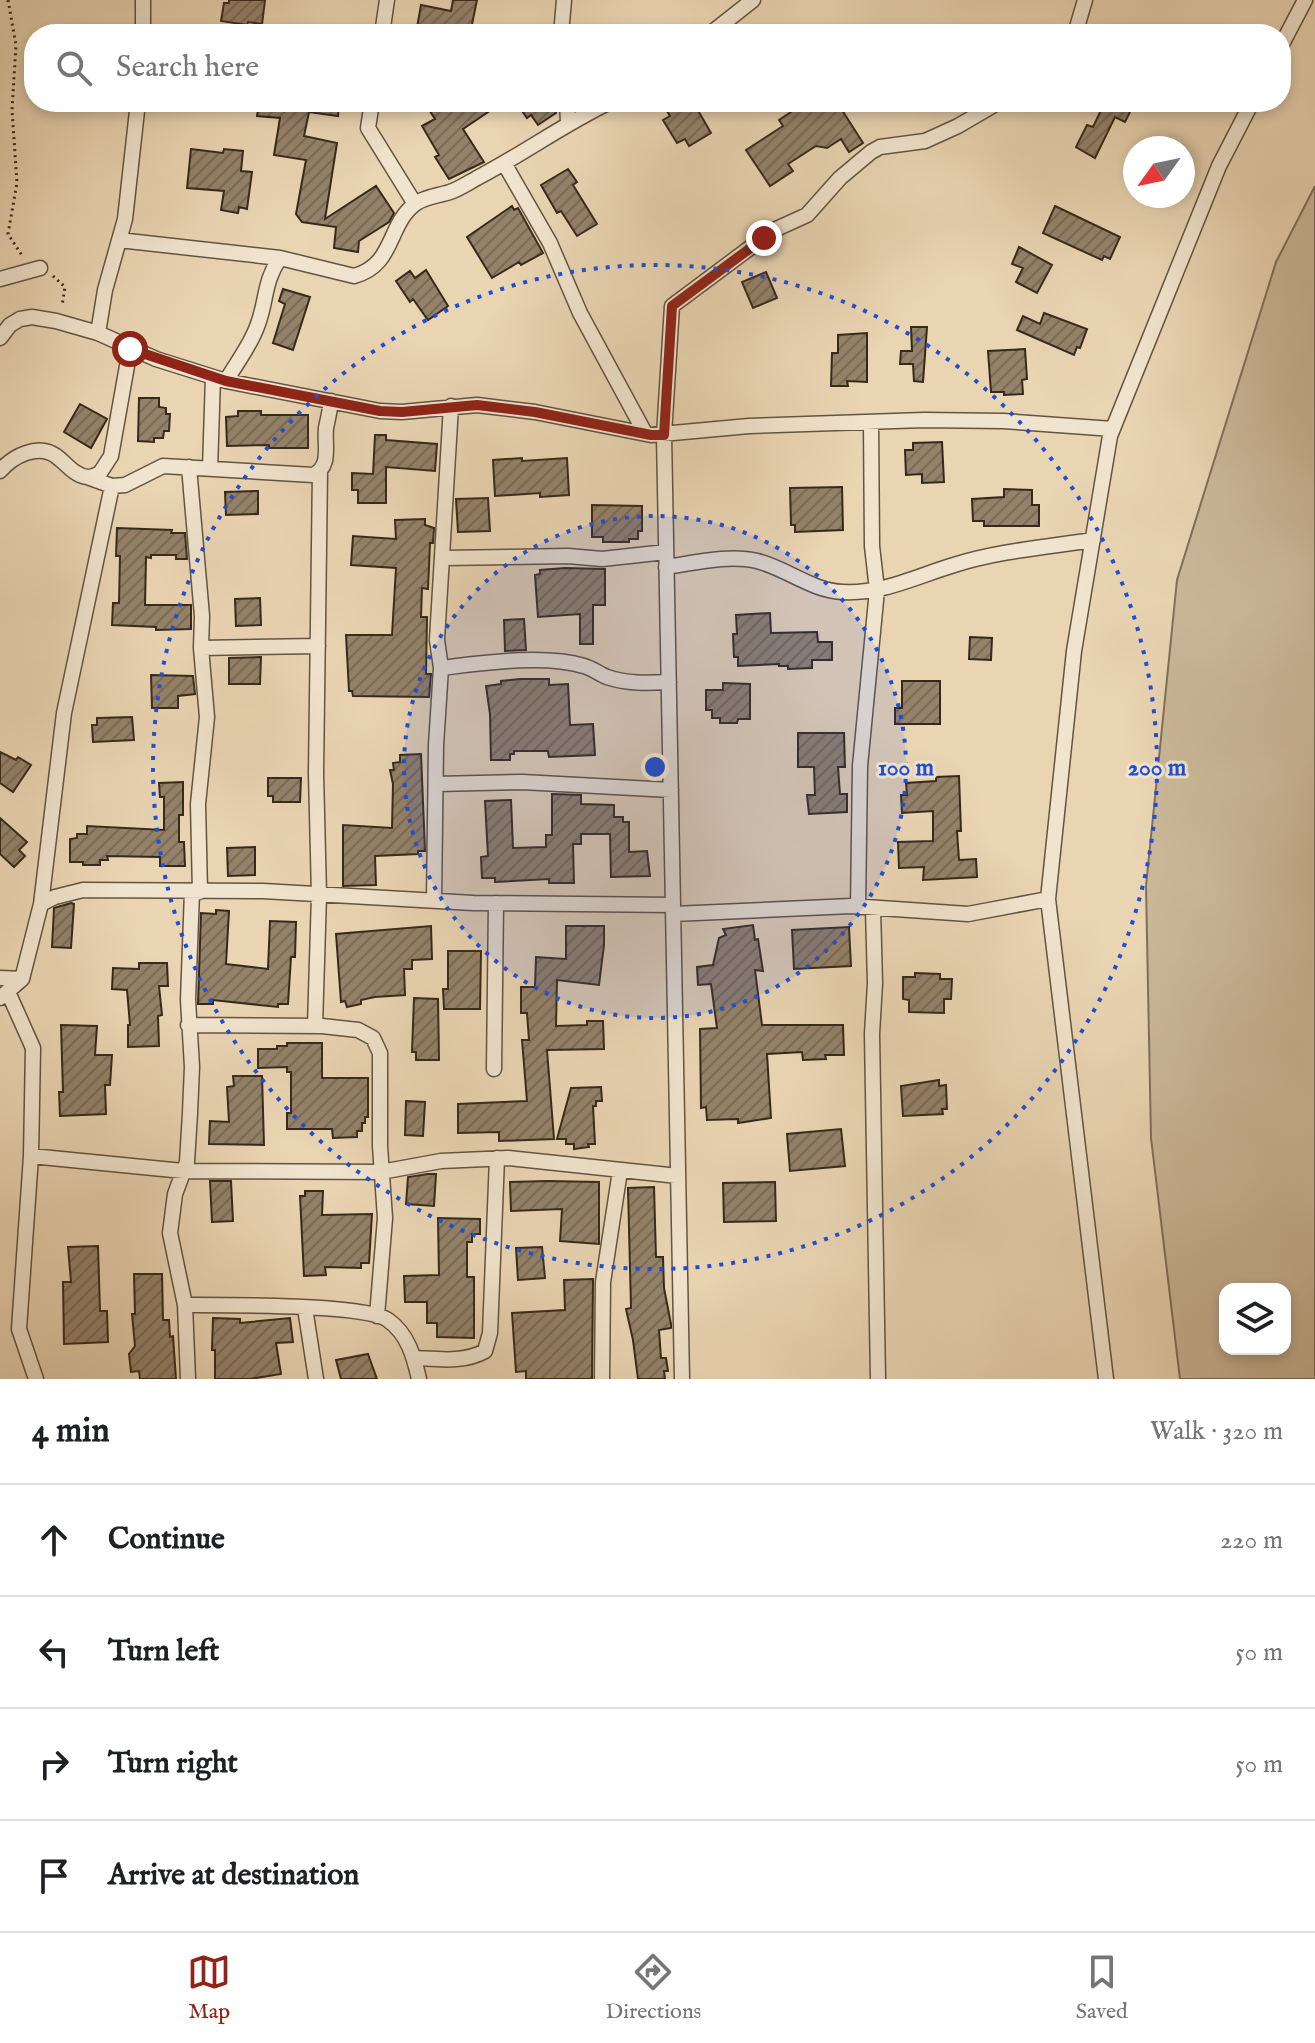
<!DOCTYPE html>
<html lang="en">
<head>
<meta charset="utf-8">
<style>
	body { margin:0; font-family:"IM FELL English",serif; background:#f2f2f2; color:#202124 }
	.controls { position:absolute; right:24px; bottom:24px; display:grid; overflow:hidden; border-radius:16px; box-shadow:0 4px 12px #0003 }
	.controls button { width:72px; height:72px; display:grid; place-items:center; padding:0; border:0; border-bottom:2px solid #e0e0e0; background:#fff; color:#202124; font:40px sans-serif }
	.compass { position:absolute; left:1123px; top:136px; width:72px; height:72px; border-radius:50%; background:#fff; box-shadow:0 4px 12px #0003; rotate:237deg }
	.stop { position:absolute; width:24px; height:24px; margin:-18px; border:6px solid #8f2418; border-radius:50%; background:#fff }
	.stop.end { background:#8f2418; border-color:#fff; box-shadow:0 2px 8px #0008 }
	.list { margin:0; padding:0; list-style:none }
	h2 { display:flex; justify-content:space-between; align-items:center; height:104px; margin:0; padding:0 32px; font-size:34px }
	h2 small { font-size:26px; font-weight:400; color:#757577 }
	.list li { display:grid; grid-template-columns:52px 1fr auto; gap:24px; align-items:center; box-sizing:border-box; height:112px; padding:0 32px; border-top:2px solid #e0e0e0 }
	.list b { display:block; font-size:30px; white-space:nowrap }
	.list em { font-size:26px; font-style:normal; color:#757577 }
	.icon { flex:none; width:44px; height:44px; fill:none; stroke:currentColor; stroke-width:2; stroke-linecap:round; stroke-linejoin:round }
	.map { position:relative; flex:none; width:1315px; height:1379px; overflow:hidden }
	.search { position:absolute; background:#fff; box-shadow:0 4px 12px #0003; left:24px; right:24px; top:24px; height:88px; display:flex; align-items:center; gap:20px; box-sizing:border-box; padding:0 28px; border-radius:32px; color:#757577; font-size:30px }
	.sheet { height:552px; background:#fff }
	nav { display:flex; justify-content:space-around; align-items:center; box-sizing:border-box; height:112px; border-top:2px solid #e0e0e0; background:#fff; font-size:22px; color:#757577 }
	nav a { display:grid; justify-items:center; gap:4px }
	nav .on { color:#8f2418 }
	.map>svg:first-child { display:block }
</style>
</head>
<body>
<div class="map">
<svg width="1315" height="1379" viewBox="0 0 1315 1379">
	<defs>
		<pattern id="building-hatch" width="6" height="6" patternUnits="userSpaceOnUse" patternTransform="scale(2)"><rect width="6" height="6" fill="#94826a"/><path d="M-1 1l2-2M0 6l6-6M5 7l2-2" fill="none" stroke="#7a6a56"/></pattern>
	</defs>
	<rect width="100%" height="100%" fill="#ead5b3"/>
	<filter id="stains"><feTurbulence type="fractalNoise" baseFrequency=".0025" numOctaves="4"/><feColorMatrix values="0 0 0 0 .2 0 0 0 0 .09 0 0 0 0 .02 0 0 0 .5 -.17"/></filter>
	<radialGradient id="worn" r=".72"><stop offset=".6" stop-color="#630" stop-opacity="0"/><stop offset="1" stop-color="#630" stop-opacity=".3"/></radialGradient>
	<path fill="#cbb899" stroke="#80705a" stroke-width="2" fill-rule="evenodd" d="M1315,186V1379H1180L1151,1138L1146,886L1177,580L1276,262ZM1225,1289H1285V1349H1225Z"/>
	<path fill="url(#building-hatch)" stroke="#36291b" stroke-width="2" d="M229,0H265L262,24L248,22L247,25L221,21L224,3H229Z
		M453,0H477L470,34L416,33L421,5L451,11Z
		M259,102L339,103L338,116L309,112L304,136L337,143L325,219L376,186L394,213L389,222L359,241L358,252L334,248L336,227L302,222L296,214L306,160L274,155L280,118L257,116Z
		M424,102H503L463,129L484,162L449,179L435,157L439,155L422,126L435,119Z
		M516,102H552L550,103L556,113L538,125L531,115L527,118Z
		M683,102H687L692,109L696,107L711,133L689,146L685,139L677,143L663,120L670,116L667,111Z
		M806,102H854L842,110L863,143L849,152L841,139L827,148L816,146L788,164L793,171L770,186L746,150L783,126L779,120Z
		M1105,102H1135L1125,122L1115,117L1095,158L1076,147L1087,125L1093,127Z
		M191,149L223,153L224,149L243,151L241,171L252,172L247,209L239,207L238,213L221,210L224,191L187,188Z
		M568,169L577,182L573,185L597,224L577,236L561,211L557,213L541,185Z
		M512,206L514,210L518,208L543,253L521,265L519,262L492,278L467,237Z
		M1055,206L1120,237L1110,259L1104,256L1102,260L1043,233Z
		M1019,247L1052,265L1037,293L1016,282L1023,268L1012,264Z
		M426,270L448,306L428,320L413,299L410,302L396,281L410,271L415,278Z
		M766,272L777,298L753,308L742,282Z
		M283,289L310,297L293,350L273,343L285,304L279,301Z
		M1044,313L1087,329L1080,348L1077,347L1074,355L1017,330L1023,316L1040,324Z
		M911,327H927L923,382L914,381L913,364H900L901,351H912Z
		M867,333V382L847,381L848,386H831L832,353H838V335Z
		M1025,349L1027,379L1022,380L1023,394L1004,395V392H991L988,351Z
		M139,398H159V407L166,408V414H170L169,431H164L163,438H154V442L138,441Z
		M80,404L107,419L91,448L64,432Z
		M238,411H261V415H308V448H269V445L227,446L226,417L238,416Z
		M375,435H386V440L437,444L435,471L386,467V503H358V490H352V473L373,474Z
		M942,442L944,482L922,483V474L906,475L905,450H913V443Z
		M522,458V461L567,458L569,495L540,497V493L495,496L493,460Z
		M842,487L843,530L795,532V525H791L790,488Z
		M1004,489L1032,490V505H1039V526H984V521H973L972,499L1004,497Z
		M258,491V514L226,515L225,492Z
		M488,498L490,531L458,532L456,499Z
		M592,505L642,506V531H638V539H629V542H603V537H592Z
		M425,519V525L434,528L433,543H430L428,589L422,588L421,617H427L426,674H431L429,697L353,696L352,691H349L346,635H392L396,568L351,565L353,536L396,539L395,520Z
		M117,528L172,530L171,533H185L187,559H176V555H151V558L146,557L145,605H191V629L156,630V627L112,625L113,603H119L120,556H116Z
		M565,568L605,569V605H593V644H580V614L538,617L535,575L540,574V570Z
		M260,598L261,625L236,626L235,599Z
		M770,613L771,633L817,632L818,642H832V660H812V668L788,669V666H779V664L738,666V657H734L733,634H737L736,615Z
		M524,619L526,650L505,651L504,620Z
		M970,637L992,638L991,660L969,659Z
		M261,657L260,684H229V658Z
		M151,675L193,676L195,694L178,696V708H152Z
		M520,679H549V685L568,684L570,725L593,724L595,755L549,757L548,751H514V754H510V760H491L490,714L486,686L501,684V681Z
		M902,681H940V724H895V708H902Z
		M723,683L750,684V719H738L737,723H720V718H712V710H706V690H723Z
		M132,717L134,740L93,742L92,725H97V718Z
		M798,733H844L845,767H838L840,794H847V812L809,814L807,795H815L814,767H798Z
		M0,752L16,760L18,757L31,765L13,792L0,783Z
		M421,754L425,851H418V854L375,856L376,885L343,886V825L392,828L393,784L390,770H394L393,763L400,762V755Z
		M959,776L961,831H957L959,860L976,859L977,877L923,880L924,867L899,868L898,842L933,841V811L902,813L901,795H907L906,783L936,781V777Z
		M268,778H301L300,802H273V796H268Z
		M183,782V815H179V842H184L185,866H160V857L107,856L108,860H100V865H83V862H70V839L77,838V834H87V826L164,830V797H160L159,783Z
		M552,794L581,795V804L614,805V817H623V822H629V852L647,851L650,876L611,877L610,834H581V844H573L574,883H549V879L495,882V878H482L481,857L488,856L485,801L511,800L513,848L546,847V835H552Z
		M0,818L27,842L19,850L25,856L14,867L0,854Z
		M255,847V875L228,876L227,848Z
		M71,903L74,904L71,948L52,947L54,908Z
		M216,910L229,911L226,964L268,969L270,921L296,922L295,957H291L288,1004H278V1007L213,1000V1004H198L201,913L216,914Z
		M753,925L755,940L758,939L763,971L755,970L762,1025H843L844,1055H825L826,1059L803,1060L802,1052L767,1054L771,1118L738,1123V1119L707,1120L706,1107L701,1108L700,1029L717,1028L711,984L698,985L697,967L713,965L719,938L726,935L723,929Z
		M431,926L432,959L412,960V969H404L405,995L375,997L361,1000V1004L347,1007L345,1001L341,1002L336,934Z
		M566,926H604V945L599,985L557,980L556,1026L587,1025V1021H603L604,1049L547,1050L554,1139L499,1141V1132L458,1133V1104L527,1101L522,1040H529L527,1013H521V987H535L536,957L566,959Z
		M849,927L851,966L794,969L792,930Z
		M448,951H481L480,1009H444L443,989H448Z
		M139,963H167L168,986H159L162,1015L158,1016L159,1046L128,1047V1025H130L127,990L112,989L113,968L139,969Z
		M915,973L940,974V979H952L951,999H944V1013L909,1012V1000L903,999V977H915Z
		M414,998L438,999L439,1060H416V1052H412Z
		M61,1025L97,1026L95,1055H112L110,1085H105L106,1114L60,1116L59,1092H63Z
		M287,1043H322V1078H368V1117H365V1123H362V1131H357V1137L333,1138L332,1129H287V1113H291V1072H287V1067L258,1068V1049H277V1046H287Z
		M233,1076H262L264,1145L209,1144L210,1121L229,1122L227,1087L234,1086Z
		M939,1080V1086L946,1085L947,1109H942L943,1114L903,1116L901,1086Z
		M601,1087L602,1101H596V1106H593L595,1144H588L589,1147L574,1149V1144H566V1139H557L571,1088Z
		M406,1101L425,1102L423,1136L405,1135Z
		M841,1129L845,1166L790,1171L787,1134Z
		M428,1174H436L434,1206L406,1204L408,1177Z
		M210,1181H231L233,1221L212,1222Z
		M548,1181L599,1182V1244L560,1241L562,1209L511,1211L510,1182Z
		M775,1182L776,1221L724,1222L723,1183Z
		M654,1187L656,1257H663L664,1288L671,1324V1328L659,1330L661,1358H666L668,1371H664L665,1379H638L633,1340L626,1309L631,1308L628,1188Z
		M305,1191H323L322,1215L372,1214L369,1263H361V1268L325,1267L326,1275L304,1276L300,1196H305Z
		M438,1218L480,1219V1234H472V1242H467V1277H474V1338L437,1337V1323H427V1302H405L404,1276L439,1275Z
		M98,1246L100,1311H107L108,1342L64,1344L63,1282H71L68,1247Z
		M542,1247L545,1278L518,1280L516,1248Z
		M134,1274H162L163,1320H169L170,1337L173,1336L176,1379H140L139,1371L131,1372L129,1354L135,1346L132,1314H135Z
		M593,1279L592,1379H526V1371L516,1372L512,1313L565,1310L564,1280Z
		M213,1318L240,1319V1323L290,1318L293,1342L276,1343L281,1374L250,1379H215V1350H212Z
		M368,1354L377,1379H341L336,1360Z"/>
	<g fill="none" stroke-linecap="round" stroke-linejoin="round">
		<g stroke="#635441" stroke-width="17">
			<path id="minor" d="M143,34V0
				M382,34L387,0
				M561,34L564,0
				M710,34L753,0
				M1075,34L1085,0
				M1281,46L1305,0
				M372,102L368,128L415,204
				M567,102L568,122
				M504,163L550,243L580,313L645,433
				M119,240L280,258L354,276C395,265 387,225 415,204C426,196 438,196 450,192C459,189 468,183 477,178C523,154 564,124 610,102
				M0,279L40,268
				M98,333L105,290L125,219L138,102
				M0,338L10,325L20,319L32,317L56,321L98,333L156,359L226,381L380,411L402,412L477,405L535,412L651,435L749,426L924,420L1003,421L1113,429
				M226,381C237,362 251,345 258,324C267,299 264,281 280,258
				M189,467L202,616L201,648L207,717L198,804L200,892
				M210,469L213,377
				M0,471C13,456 38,443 56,456C66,463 74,476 88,477C92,477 96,475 100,473L111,456L130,349
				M87,477L112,486L125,485L163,466L313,475C332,467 324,444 326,428C328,419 330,410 331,401
				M444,558L568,556L602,559L666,552
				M666,567C694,563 729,554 757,561C786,568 812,591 843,592C883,594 917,576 954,565C998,551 1047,547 1093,540
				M201,648L318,646
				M441,668C483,663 544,654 584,666C592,668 599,674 607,677C628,684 647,683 669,682
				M437,784L522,782L671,790
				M434,901L436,745L441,668L437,640L451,406
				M41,904L64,713L112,486
				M858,907L860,766L877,590L872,546L871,422
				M873,909L875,983L872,1034L878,1379
				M673,914L851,906L968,914L1048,899
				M0,978L22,979
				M8,992L33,1048L31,1156L19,1329L36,1379
				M0,998L22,979L41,904L55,897L83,890L263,891L473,903L673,905
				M188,1025L322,1026L358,1030L373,1038L380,1053V1146L385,1218L377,1316
				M315,1026L319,895L316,773L320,471
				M494,1069L496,903
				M31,1156L183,1171L381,1172L441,1161L508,1158L678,1176
				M185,1305C220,1305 366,1304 388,1320C408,1334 414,1357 419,1379
				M305,1308L316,1379
				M415,1358C438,1359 464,1363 485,1351L490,1333L497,1158
				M188,1379L185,1305L170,1233L175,1194L187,1162L190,1113L192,1067L188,1000L192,892
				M602,1379L603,1282L620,1171
				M682,1379L664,435L672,306L774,230L807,215L840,178L871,152L880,147L925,141L958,126L999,102
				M1106,1379L1048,899L1074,651L1110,436L1219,166L1252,102"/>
		</g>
		<path stroke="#36291b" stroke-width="3" stroke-dasharray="2 4" stroke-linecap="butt" d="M8,0L16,45L12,110L17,183L8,234L23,257
			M53,276L65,287L62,306"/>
		<use href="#minor" stroke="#f1e4ce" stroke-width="14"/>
	</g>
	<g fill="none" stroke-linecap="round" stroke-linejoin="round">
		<path stroke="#8f2418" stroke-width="10" d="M130,349L226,381L380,411L402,412L477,405L535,412L651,435H664L672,306L764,238"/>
	</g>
	<circle cx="655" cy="767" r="251" fill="#1d4ed8" fill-opacity=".12"/>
	<g fill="none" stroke="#1d4ed8" stroke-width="4" stroke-dasharray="4 8">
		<circle cx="655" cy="767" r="251"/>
		<circle cx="655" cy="767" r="502"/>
	</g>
	<circle cx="655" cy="767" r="12" fill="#1d4ed8" stroke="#f1e4ce" stroke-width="4"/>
	<g font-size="24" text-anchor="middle" font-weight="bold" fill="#1d4ed8" stroke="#f1e4ce" stroke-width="6" stroke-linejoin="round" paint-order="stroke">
		<text x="906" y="775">100 m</text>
		<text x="1157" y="775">200 m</text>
	</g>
	<rect width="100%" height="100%" filter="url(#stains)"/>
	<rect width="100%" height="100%" fill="url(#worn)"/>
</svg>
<div class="controls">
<button><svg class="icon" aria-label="layers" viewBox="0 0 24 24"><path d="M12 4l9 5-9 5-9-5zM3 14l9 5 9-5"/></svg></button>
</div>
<svg class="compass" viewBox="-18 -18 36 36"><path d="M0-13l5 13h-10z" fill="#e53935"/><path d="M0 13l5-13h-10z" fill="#757577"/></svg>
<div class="stop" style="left:130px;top:349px"></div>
<div class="stop end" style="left:764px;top:238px"></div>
<div class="search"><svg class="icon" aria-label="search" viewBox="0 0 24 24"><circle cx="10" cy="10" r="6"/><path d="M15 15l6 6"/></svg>Search here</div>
</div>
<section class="sheet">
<h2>4 min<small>Walk · 320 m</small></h2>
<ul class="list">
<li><svg class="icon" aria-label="ahead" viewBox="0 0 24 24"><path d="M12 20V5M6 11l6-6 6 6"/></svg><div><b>Continue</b></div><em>220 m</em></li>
<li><svg class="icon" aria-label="left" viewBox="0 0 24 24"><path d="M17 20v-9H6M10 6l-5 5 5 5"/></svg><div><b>Turn left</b></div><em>50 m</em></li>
<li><svg class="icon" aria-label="right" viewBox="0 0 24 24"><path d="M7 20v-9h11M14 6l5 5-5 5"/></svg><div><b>Turn right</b></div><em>50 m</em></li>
<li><svg class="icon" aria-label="arrive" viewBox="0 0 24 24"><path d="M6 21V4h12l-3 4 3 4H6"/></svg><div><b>Arrive at destination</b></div></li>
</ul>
</section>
<nav>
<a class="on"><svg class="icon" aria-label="map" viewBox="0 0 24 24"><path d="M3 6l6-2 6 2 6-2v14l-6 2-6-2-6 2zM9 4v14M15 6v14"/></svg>Map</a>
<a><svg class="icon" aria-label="directions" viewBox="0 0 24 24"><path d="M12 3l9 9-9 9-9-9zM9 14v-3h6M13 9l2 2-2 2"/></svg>Directions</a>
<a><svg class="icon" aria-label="saved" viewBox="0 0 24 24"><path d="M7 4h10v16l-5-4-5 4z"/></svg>Saved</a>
</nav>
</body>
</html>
